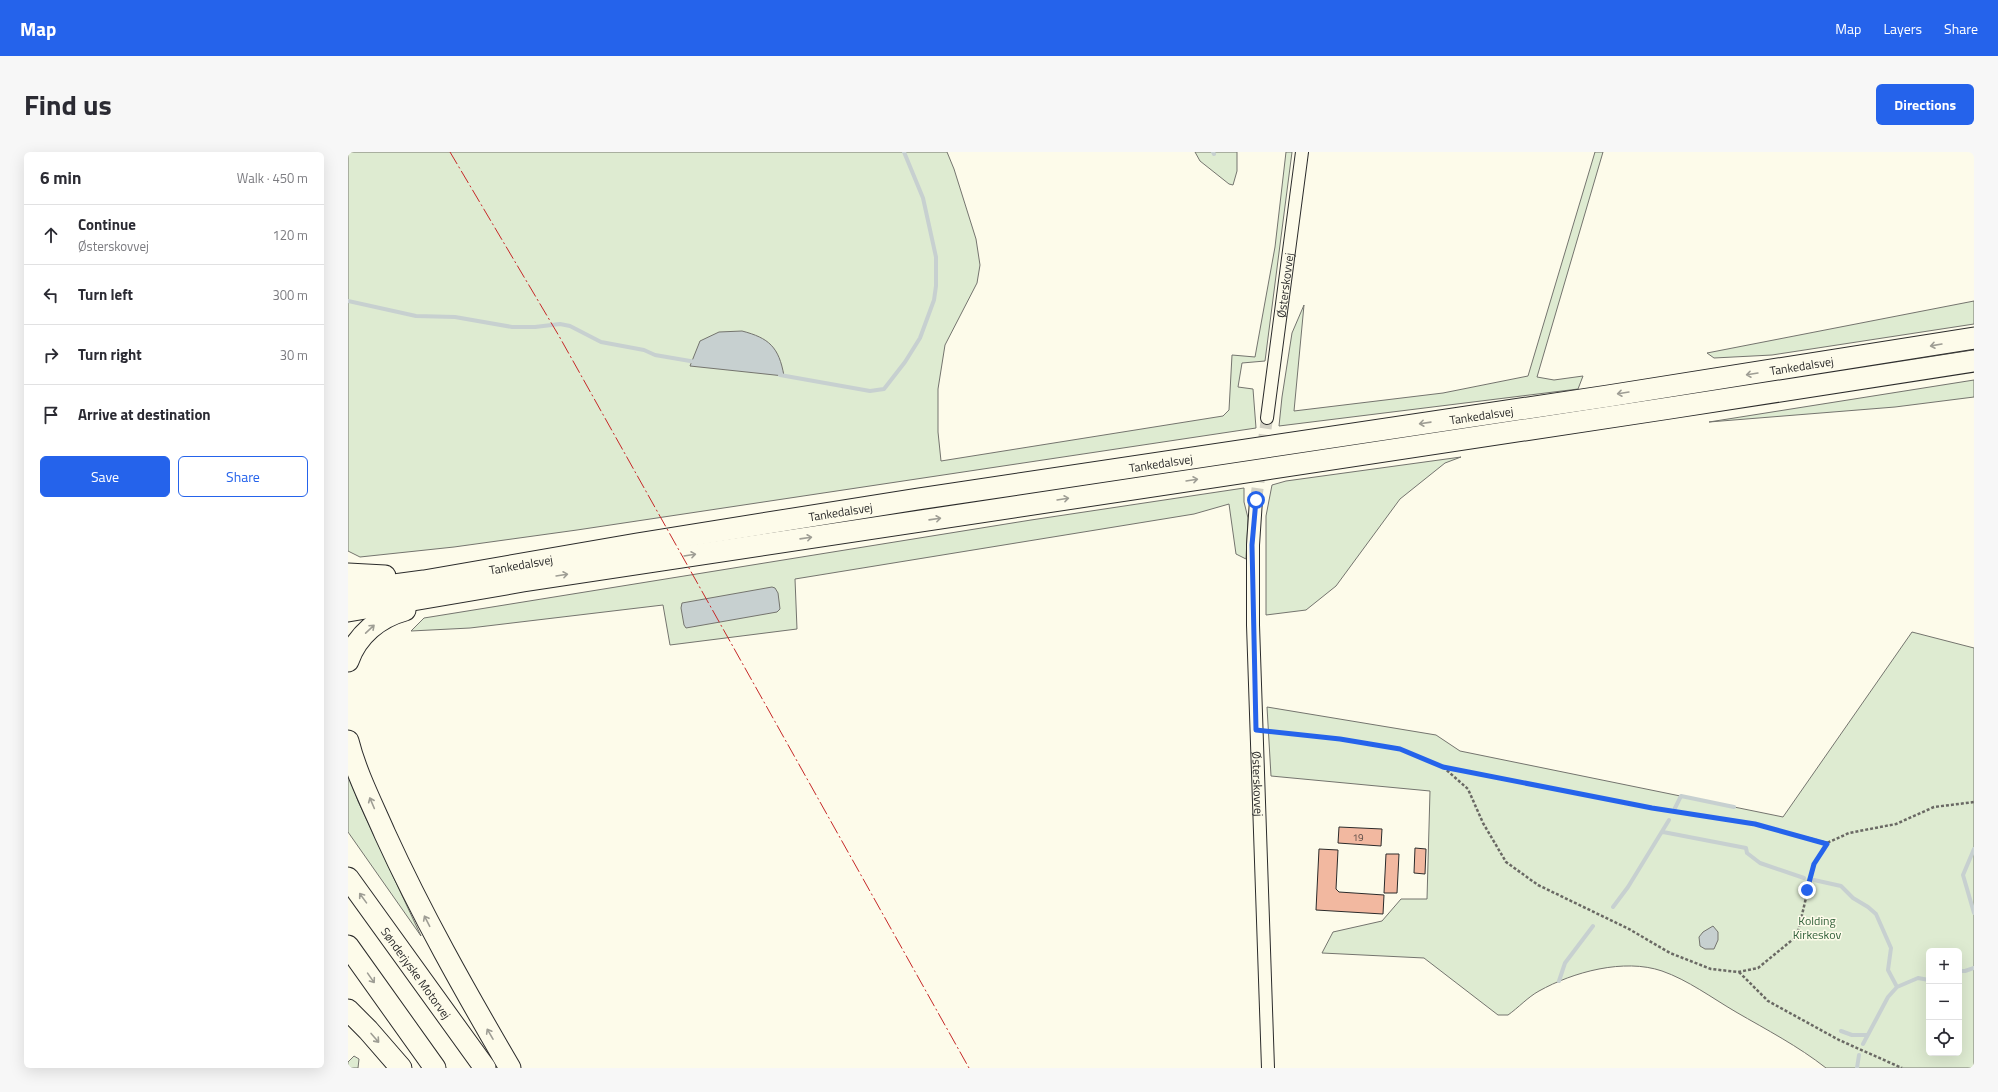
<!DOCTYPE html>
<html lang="en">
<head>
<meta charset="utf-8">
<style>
	body { margin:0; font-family:"Titillium Web",sans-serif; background:#f7f7f7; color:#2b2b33 }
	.controls { position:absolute; right:12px; bottom:12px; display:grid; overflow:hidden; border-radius:6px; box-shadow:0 4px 16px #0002 }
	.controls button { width:36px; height:36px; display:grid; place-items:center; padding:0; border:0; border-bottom:1px solid #e1e1e2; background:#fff; color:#2b2b33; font:20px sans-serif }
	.stop { position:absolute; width:12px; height:12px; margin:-9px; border:3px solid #2563eb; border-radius:50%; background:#fff }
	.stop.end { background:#2563eb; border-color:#fff; box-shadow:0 1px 4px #0008 }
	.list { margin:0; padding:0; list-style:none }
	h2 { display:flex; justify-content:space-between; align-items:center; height:52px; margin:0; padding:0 16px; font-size:17px }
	h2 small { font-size:13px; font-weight:400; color:#7c7c81 }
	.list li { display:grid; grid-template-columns:26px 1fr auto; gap:12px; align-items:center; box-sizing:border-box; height:60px; padding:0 16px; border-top:1px solid #e1e1e2 }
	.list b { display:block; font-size:15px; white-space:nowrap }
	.list p { margin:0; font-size:13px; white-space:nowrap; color:#7c7c81 }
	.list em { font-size:13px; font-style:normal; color:#7c7c81 }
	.actions { display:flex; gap:8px; padding:12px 16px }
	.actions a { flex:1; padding:9px 0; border:1px solid #2563eb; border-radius:6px; text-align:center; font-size:14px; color:#2563eb }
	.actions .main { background:#2563eb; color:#fff }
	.icon { flex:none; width:22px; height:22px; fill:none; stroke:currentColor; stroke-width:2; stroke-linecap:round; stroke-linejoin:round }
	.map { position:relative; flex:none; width:1626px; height:916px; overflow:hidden; border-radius:6px }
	header { display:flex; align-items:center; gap:24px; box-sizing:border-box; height:56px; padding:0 20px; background:#2563eb; color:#fff }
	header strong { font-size:19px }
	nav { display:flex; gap:22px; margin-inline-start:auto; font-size:14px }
	.intro { display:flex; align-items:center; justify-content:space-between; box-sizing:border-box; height:96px; padding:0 24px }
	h1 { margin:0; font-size:28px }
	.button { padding:10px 18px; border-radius:6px; background:#2563eb; color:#fff; font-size:14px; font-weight:700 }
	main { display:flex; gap:24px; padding:0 24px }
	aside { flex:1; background:#fff; border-radius:6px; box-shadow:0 4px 16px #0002 }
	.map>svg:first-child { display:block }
</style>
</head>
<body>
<header>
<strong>Map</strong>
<nav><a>Map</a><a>Layers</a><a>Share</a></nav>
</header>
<div class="intro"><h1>Find us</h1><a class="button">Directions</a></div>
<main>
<aside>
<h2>6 min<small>Walk · 450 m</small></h2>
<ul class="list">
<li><svg class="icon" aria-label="ahead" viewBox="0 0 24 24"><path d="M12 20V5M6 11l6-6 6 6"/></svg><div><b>Continue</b><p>Østerskovvej</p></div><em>120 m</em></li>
<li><svg class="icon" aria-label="left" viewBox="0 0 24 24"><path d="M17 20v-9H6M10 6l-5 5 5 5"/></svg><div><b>Turn left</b></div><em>300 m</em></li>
<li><svg class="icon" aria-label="right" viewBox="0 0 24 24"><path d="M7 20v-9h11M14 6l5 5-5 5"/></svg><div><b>Turn right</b></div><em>30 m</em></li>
<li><svg class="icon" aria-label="arrive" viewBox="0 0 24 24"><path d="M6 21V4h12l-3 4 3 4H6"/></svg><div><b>Arrive at destination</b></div></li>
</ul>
<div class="actions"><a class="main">Save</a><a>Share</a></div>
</aside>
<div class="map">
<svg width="1626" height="916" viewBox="0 0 1626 916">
	<rect width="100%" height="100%" fill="#fdfbea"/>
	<path fill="#deebd1" stroke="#74746e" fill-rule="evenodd" d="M0,0H599L606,17L628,87L632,113L629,131L597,193L590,237V280L593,309L875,264L881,258L884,203L907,205L927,95L938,0H944L917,209L894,211L890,235L905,237L908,276L229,378L106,395L12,405L0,399Z
		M847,0H889V19L885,33L881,32L852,9Z
		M1247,0H1255L1189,225L1206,228L1235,224L1230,237L931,274L934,245L944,181L956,153L946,259L1095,241L1180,224Z
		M1626,149V172L1424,203L1366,206L1359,201Z
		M1626,228V245L1547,255L1361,270Z
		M1113,305L1097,311L1052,347L988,434L958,458L918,463V364L924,333L938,329Z
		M896,336V350L900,366L898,407L888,402L881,352L846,362L447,427L449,477L322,493L315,453L122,476L63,479L76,466L683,368Z
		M1564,480L1626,496V916H1478C1450,894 1419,878 1388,860C1364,846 1340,828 1314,819C1276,806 1225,820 1191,839C1180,845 1170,856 1160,863H1150L1076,806L974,801L985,780L1034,769L1053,747H1079L1082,639L923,624L919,555L1088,583L1112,599L1435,665ZM1581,799H1611V901H1581Z
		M0,620L10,649L73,784L0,680Z
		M6,904L11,907L10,916H0V910Z"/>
	<path fill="#c7d0d0" stroke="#74746e" d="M394,179C421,186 431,195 436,224L342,214L352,189L371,180Z
		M424,435L427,436L430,441L432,457L429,460L338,476L336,473L333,456L334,451Z
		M1365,774L1370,780V788L1366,797H1357L1352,794L1351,785L1355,780Z"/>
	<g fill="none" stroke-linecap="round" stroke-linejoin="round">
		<path stroke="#c7d0d0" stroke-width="4" d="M865,0L866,2
			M0,149L68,164L107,165L164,175H187L212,172L222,174L253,190L296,198L307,203L348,210
			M432,223L522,239L536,237L557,210L572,186L586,148L588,134V105L575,46L556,0
			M1327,656L1333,644L1386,655
			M1315,680L1398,696L1399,701L1412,711L1456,726
			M1626,697L1615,723L1626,761
			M1466,728L1493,734L1505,746L1520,755L1528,762L1543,796L1540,818L1549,835
			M1265,755L1280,735L1321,668
			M1611,819H1617L1626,816
			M1211,829L1217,811L1245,774
			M1493,879L1504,883H1519
			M1515,892L1540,845L1549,835L1570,826L1581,828
			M1509,916L1511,903"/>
	</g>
	<path fill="#f2b8a0" stroke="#2b2b2b" d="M991,675L1034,677L1033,694L990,691Z
		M1067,696L1078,697L1077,722L1066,721Z
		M971,697L990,698L988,737L991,740L1036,743L1035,762L968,758Z
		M1038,702H1051L1049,741H1036Z"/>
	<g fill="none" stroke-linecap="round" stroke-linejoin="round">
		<path stroke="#d3d1c4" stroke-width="12" stroke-dasharray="12 6" stroke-linecap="butt" d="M908,348L919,266"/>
		<g stroke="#2b2b2b" stroke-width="14">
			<g id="street">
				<path id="s1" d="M919,266L954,0"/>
				<path id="s2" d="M908,348L905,393V473L920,916"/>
			</g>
		</g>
		<g stroke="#2b2b2b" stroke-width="23">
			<g id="highway">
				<path d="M0,422L37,424"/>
				<path id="s3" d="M0,439L76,429L289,392L570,347L1260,244L1626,186"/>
				<path d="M0,459L175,429L1322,256L1626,209"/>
				<path d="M0,509C9,483 31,465 57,458"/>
				<path d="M0,589C8,621 24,652 37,682C74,763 117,839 162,916"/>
				<path id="s4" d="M0,726L137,916"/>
				<path d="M0,794L87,916"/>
				<path d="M0,858L20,878L53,916"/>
			</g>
		</g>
		<path stroke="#6a6964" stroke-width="2.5" stroke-dasharray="3 2" stroke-linecap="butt" d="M920,579L992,587L1052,597L1095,615L1120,637L1135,671L1158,710L1190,733L1281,777L1322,801L1363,817L1390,820L1410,816L1449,784L1466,712L1479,691L1501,681L1548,672L1586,655L1626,650
			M1095,615L1304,656L1407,672L1479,691
			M1391,820L1420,849L1491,888L1554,916"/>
		<use href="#street" stroke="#fdfbea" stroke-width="12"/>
		<use href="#highway" stroke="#fdfbea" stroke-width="21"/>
		<path stroke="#c62828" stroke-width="1" stroke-dasharray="14 3 2 3" stroke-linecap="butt" d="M102,0L211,184L621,916"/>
	</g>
	<defs><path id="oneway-shaft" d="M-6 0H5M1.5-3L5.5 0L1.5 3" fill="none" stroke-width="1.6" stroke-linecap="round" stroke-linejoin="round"/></defs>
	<g stroke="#9e9d94">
		<use href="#oneway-shaft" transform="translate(1588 193) rotate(170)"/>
		<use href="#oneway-shaft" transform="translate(1404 222) rotate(171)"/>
		<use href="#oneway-shaft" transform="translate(1275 241) rotate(171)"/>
		<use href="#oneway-shaft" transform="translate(1077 271) rotate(172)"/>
		<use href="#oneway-shaft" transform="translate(844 328) rotate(-9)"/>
		<use href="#oneway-shaft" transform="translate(715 347) rotate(-9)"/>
		<use href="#oneway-shaft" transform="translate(587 367) rotate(-8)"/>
		<use href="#oneway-shaft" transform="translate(458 386) rotate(-8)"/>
		<use href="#oneway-shaft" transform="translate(342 403) rotate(-9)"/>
		<use href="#oneway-shaft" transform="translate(214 423) rotate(-9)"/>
		<use href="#oneway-shaft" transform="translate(22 477) rotate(-43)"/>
		<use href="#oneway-shaft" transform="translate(24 651) rotate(-113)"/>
		<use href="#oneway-shaft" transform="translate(15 746) rotate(-126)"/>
		<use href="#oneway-shaft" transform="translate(79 769) rotate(-117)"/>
		<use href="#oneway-shaft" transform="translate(23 826) rotate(55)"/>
		<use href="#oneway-shaft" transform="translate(142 882) rotate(-120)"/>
		<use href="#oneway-shaft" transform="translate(27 886) rotate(49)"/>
	</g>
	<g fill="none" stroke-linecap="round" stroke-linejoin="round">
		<path stroke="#2563eb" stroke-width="5" d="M908,348L904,393L908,578L992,587L1052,597L1095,615L1304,656L1407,672L1479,692L1466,712L1459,738"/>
	</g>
	<g text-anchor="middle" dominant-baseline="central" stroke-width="3" stroke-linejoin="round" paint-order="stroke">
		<g font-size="10" fill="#5d4e48">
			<text x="1010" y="685">19</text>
		</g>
		<g font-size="12" fill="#2b2b2b" stroke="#fdfbea">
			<text stroke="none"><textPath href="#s1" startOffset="134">Østerskovvej</textPath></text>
			<text stroke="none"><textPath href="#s3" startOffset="1471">Tankedalsvej</textPath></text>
			<text stroke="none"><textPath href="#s3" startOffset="1147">Tankedalsvej</textPath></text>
			<text stroke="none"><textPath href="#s3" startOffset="823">Tankedalsvej</textPath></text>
			<text stroke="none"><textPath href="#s3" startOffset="499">Tankedalsvej</textPath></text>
			<text stroke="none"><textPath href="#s3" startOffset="175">Tankedalsvej</textPath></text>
			<text stroke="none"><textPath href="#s2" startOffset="284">Østerskovvej</textPath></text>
			<text stroke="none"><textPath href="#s4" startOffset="117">Sønderjyske Motorvej</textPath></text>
		</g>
		<g font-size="12" fill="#34623c" stroke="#fdfbea">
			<text x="1469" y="768">Kolding<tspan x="1469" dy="14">Kirkeskov</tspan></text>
		</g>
	</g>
</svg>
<div class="controls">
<button>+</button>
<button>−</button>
<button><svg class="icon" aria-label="locate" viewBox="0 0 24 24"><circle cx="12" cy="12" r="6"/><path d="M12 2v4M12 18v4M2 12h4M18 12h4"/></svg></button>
</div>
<div class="stop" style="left:908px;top:348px"></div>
<div class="stop end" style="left:1459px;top:738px"></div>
</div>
</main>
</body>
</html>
